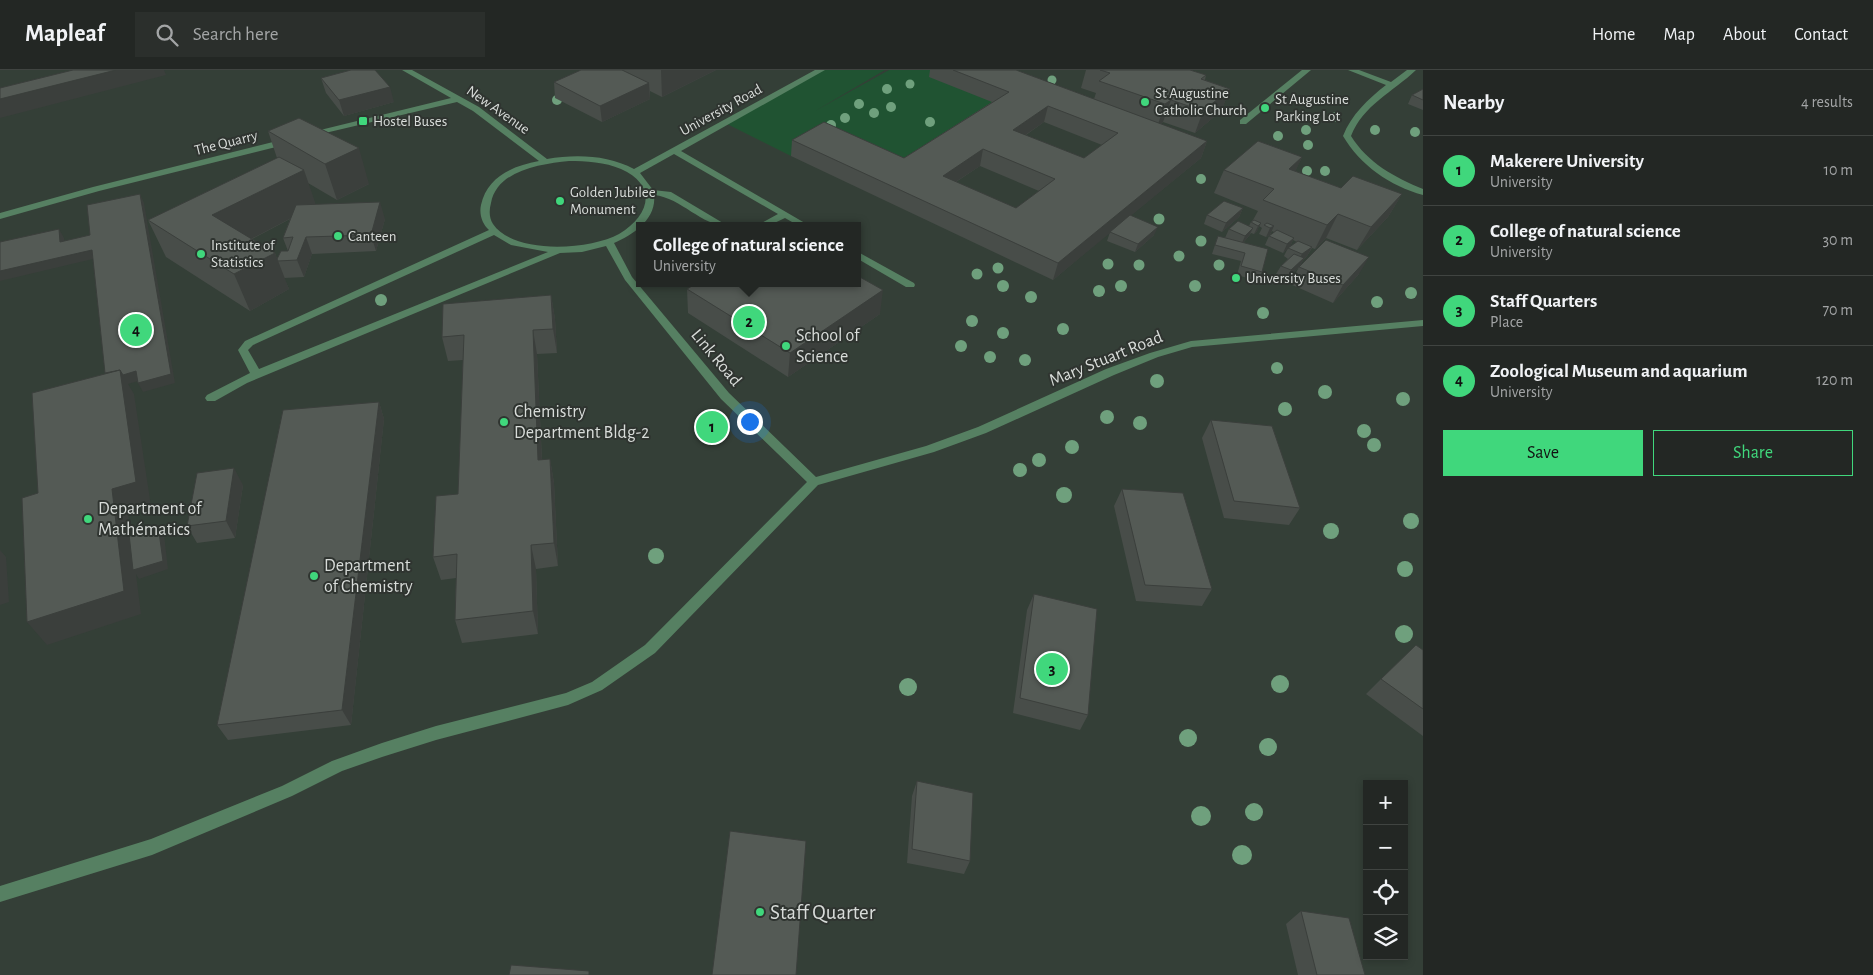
<!DOCTYPE html>
<html lang="en">
<head>
<meta charset="utf-8">
<style>
	body { margin:0; font-family:"Alegreya Sans",sans-serif; background:#2b2f2c; color:#f1f3f6 }
	.controls { position:absolute; right:15px; bottom:15px; display:grid; overflow:hidden; border-radius:0px; box-shadow:0 2px 8px #0003 }
	.controls button { width:45px; height:45px; display:grid; place-items:center; padding:0; border:0; border-bottom:1px solid #404441; background:#232724; color:#f1f3f6; font:25px sans-serif }
	.you { position:absolute; left:749px; top:351px; width:18px; height:18px; margin:-12px; border:4px solid #fff; border-radius:50%; background:#1a73e8; box-shadow:0 0 0 8px #1a73e833 }
	.badge { display:grid; place-items:center; width:32px; height:32px; border-radius:50%; background:#40d77c; color:#111; font-size:16px; font-weight:700 }
	.pin { position:absolute; translate:-50% -50%; border:2px solid #fff; box-shadow:0 1px 5px #0006 }
	.popup { position:absolute; left:636px; top:152px; width:225px; height:65px; box-sizing:border-box; display:grid; place-content:center; border-radius:0px; background:#232724; filter:drop-shadow(0 1px 4px #0005); font-size:16px; white-space:nowrap; color:#a3a5a6 }
	.popup b { font-size:19px; color:#f1f3f6 }
	.popup::after { content:''; position:absolute; left:50%; top:100%; margin-left:-10px; border:10px solid transparent; border-top-color:#232724 }
	.list { margin:0; padding:0; list-style:none }
	h2 { display:flex; justify-content:space-between; align-items:center; height:65px; margin:0; padding:0 20px; font-size:21px }
	h2 small { font-size:16px; font-weight:400; color:#a3a5a6 }
	.list li { display:grid; grid-template-columns:32px 1fr auto; gap:15px; align-items:center; box-sizing:border-box; height:70px; padding:0 20px; border-top:1px solid #404441 }
	.list b { display:block; font-size:19px; white-space:nowrap }
	.list p { margin:0; font-size:16px; white-space:nowrap; color:#a3a5a6 }
	.list em { font-size:16px; font-style:normal; color:#a3a5a6 }
	.actions { display:flex; gap:10px; padding:15px 20px }
	.actions a { flex:1; padding:11px 0; border:1px solid #40d77c; border-radius:0px; text-align:center; font-size:18px; color:#40d77c }
	.actions .main { background:#40d77c; color:#111 }
	.icon { flex:none; width:28px; height:28px; fill:none; stroke:currentColor; stroke-width:2; stroke-linecap:round; stroke-linejoin:round }
	.map { position:relative; flex:none; width:1423px; height:905px; overflow:hidden }
	header { display:flex; align-items:center; gap:30px; box-sizing:border-box; height:70px; padding:0 25px; background:#232724; border-bottom:1px solid #404441 }
	header strong { font-size:24px }
	nav { display:flex; gap:28px; margin-inline-start:auto; font-size:18px }
	.search { width:350px; height:45px; background:#2b2f2c; display:flex; align-items:center; gap:12px; box-sizing:border-box; padding:0 18px; border-radius:0px; color:#a3a5a6; font-size:19px }
	main { display:flex }
	aside { flex:1; background:#232724 }
	.map>svg:first-child { display:block }
</style>
</head>
<body>
<header>
<strong>Mapleaf</strong>
<div class="search"><svg class="icon" aria-label="search" viewBox="0 0 24 24"><circle cx="10" cy="10" r="6"/><path d="M15 15l6 6"/></svg>Search here</div>
<nav><a>Home</a><a>Map</a><a>About</a><a>Contact</a></nav>
</header>
<main>
<div class="map">
<svg width="1423" height="905" viewBox="0 0 1423 905">
	<rect width="100%" height="100%" fill="#2f3430"/>
	<path fill="#343f37" fill-rule="evenodd" d="M0,0H1423V905H0ZM640,156H858V213H640ZM1367,714H1404V886H1367Z"/>
	<path fill="#205332" d="M821,0H885L815,41L889,0H941L1005,37L901,104L823,69L791,86L725,53Z"/>
	<g fill="none" stroke-linecap="round" stroke-linejoin="round">
		<path fill="#568062" fill-rule="evenodd" d="M402,0H412L479,37L547,89C576,84 608,85 634,99L815,0H825L681,81L810,156H799L785,148L768,156H756L778,144L674,84L640,103L653,120L671,122L728,156C701,156 682,128 654,125C657,149 633,165 614,173L632,207L729,323L816,407L926,376L978,357L1106,299L1150,283L1191,271L1423,250V256L1192,277L1158,287L1114,305L986,363L934,382L818,415L655,583L602,620L568,635L436,670L382,687L342,701L292,726L152,785L0,832V816L151,769L282,716L332,691L382,673L436,656L566,623L592,612L645,575L807,412L721,329L625,210L606,176L582,182L560,183L247,313L215,331H207L205,328L207,325L250,303L238,280L245,271L489,160C482,154 479,144 481,135C487,107 512,96 539,91L473,41L457,32L308,67V63L451,28ZM569,91C586,91 605,92 621,99C659,116 649,146 619,164C590,180 514,185 493,154C489,148 489,140 491,133C497,100 541,94 569,91ZM494,165L511,175L548,182L259,299L248,280L253,275Z
			M1302,0H1311L1246,54H1240V50Z
			M1348,0H1359L1391,12L1407,0H1416C1393,22 1363,35 1351,66C1368,93 1394,107 1423,119V125C1390,116 1360,95 1343,66C1351,45 1368,29 1386,15Z
			M289,68L292,69V73L99,121L0,149V143L93,117Z
			M858,182L914,213L915,215L914,217H906L858,189Z"/>
	</g>
	<g fill="#6fa07d">
		<circle cx="1052" cy="10" r="4.5"/>
		<circle cx="910" cy="14" r="4.5"/>
		<circle cx="887" cy="19" r="5"/>
		<circle cx="557" cy="30" r="5"/>
		<circle cx="859" cy="34" r="5"/>
		<circle cx="891" cy="37" r="5"/>
		<circle cx="874" cy="43" r="5"/>
		<circle cx="1335" cy="47" r="5"/>
		<circle cx="845" cy="48" r="5"/>
		<circle cx="930" cy="52" r="5"/>
		<circle cx="831" cy="55" r="5"/>
		<circle cx="1306" cy="60" r="5"/>
		<circle cx="1375" cy="60" r="5"/>
		<circle cx="1415" cy="62" r="5"/>
		<circle cx="1278" cy="66" r="5"/>
		<circle cx="1308" cy="75" r="5"/>
		<circle cx="1307" cy="101" r="5"/>
		<circle cx="1325" cy="101" r="5"/>
		<circle cx="1201" cy="109" r="5"/>
		<circle cx="1159" cy="149" r="5.5"/>
		<circle cx="1201" cy="171" r="5.5"/>
		<circle cx="1179" cy="186" r="5.5"/>
		<circle cx="1108" cy="194" r="5.5"/>
		<circle cx="1139" cy="195" r="5.5"/>
		<circle cx="1219" cy="195" r="5.5"/>
		<circle cx="998" cy="198" r="5.5"/>
		<circle cx="977" cy="204" r="5.5"/>
		<circle cx="1003" cy="216" r="6"/>
		<circle cx="1121" cy="216" r="6"/>
		<circle cx="1195" cy="216" r="6"/>
		<circle cx="1099" cy="221" r="6"/>
		<circle cx="1411" cy="223" r="6"/>
		<circle cx="1031" cy="227" r="6"/>
		<circle cx="381" cy="230" r="6"/>
		<circle cx="1377" cy="232" r="6"/>
		<circle cx="1263" cy="243" r="6"/>
		<circle cx="972" cy="251" r="6"/>
		<circle cx="1063" cy="259" r="6"/>
		<circle cx="1003" cy="263" r="6"/>
		<circle cx="961" cy="276" r="6"/>
		<circle cx="990" cy="287" r="6"/>
		<circle cx="1025" cy="290" r="6"/>
		<circle cx="1277" cy="298" r="6"/>
		<circle cx="1157" cy="311" r="7"/>
		<circle cx="1325" cy="322" r="7"/>
		<circle cx="1403" cy="329" r="7"/>
		<circle cx="1285" cy="339" r="7"/>
		<circle cx="1107" cy="347" r="7"/>
		<circle cx="1140" cy="353" r="7"/>
		<circle cx="1364" cy="361" r="7"/>
		<circle cx="1374" cy="375" r="7"/>
		<circle cx="1072" cy="377" r="7"/>
		<circle cx="1039" cy="390" r="7"/>
		<circle cx="1020" cy="400" r="7"/>
		<circle cx="1064" cy="425" r="8"/>
		<circle cx="1411" cy="451" r="8"/>
		<circle cx="1331" cy="461" r="8"/>
		<circle cx="656" cy="486" r="8"/>
		<circle cx="1405" cy="499" r="8"/>
		<circle cx="1404" cy="564" r="9"/>
		<circle cx="1280" cy="614" r="9"/>
		<circle cx="908" cy="617" r="9"/>
		<circle cx="1188" cy="668" r="9"/>
		<circle cx="1268" cy="677" r="9"/>
		<circle cx="1254" cy="742" r="9"/>
		<circle cx="1201" cy="746" r="10"/>
		<circle cx="1242" cy="785" r="10"/>
	</g>
	<path fill="#484d49" fill-rule="evenodd" d="M581,0H716L662,27L650,21V29L602,52L555,28L554,12Z
		M930,0H1016L1094,29L1096,23L1081,18L1086,0H1190L1206,5L1205,10L1230,19L1221,41L1195,63L1163,52L1161,54L1207,71L1201,88L1131,145L1154,165L1135,182L1107,171L1110,162L1053,210L791,86L792,70L904,88L992,32L929,7ZM1044,52L1102,75L1084,88L1026,65ZM980,96L1039,121L1016,138L956,112Z
		M321,8L394,32L344,46L326,23Z
		M1423,19V40L1408,34L1412,25Z
		M268,61L369,114L337,130L308,113L315,134L385,149L376,181L312,184L304,207L284,208L289,219L250,241L166,187L148,150L277,88ZM290,149L283,168L288,181L277,189L275,183L252,169Z
		M1302,87L1295,101L1341,118L1402,124L1388,147L1357,180L1326,168L1315,179L1312,178L1307,186L1304,189L1299,197L1286,209L1276,204L1281,196L1288,189L1284,186L1288,178L1283,183L1265,175L1269,166L1274,162L1272,161L1270,165L1266,167L1259,164L1262,158L1259,156L1257,161L1254,164L1251,163L1249,166L1243,173L1262,202L1258,211L1237,205L1241,191L1212,184L1218,166L1225,168L1229,159L1249,156L1251,152L1253,150L1258,141L1214,123L1224,100ZM1293,170L1297,172L1290,177Z
		M1243,138L1239,147L1222,162L1204,154L1207,145Z
		M1299,197L1359,204L1333,233L1290,214Z
		M687,219L880,244L788,307L688,243Z
		M551,225L555,249L557,283L537,284L542,390L550,389L554,413L558,496L536,499L538,564L462,573L455,550L456,508L441,510L433,487L458,424L463,290L448,291L442,267Z
		M379,332L384,349L351,655L228,670L217,655Z
		M1211,350L1300,438L1289,455L1224,448L1202,368Z
		M243,415L235,468L197,473L187,456Z
		M1122,419L1212,519L1202,536L1136,531L1114,436Z
		M1034,524L1088,645L1080,660L1013,643L1027,540Z
		M1423,580V666L1366,624L1381,609Z
		M917,711L970,791L964,804L907,793L912,726Z
		M1301,841L1365,905H1298L1286,854Z"/>
	<path fill="#3b3f3c" d="M116,0H164L166,5L0,48V29Z
		M661,0H716L662,27Z
		M649,13L650,29L602,52L600,36Z
		M390,17L394,32L344,46L339,30Z
		M1230,19L1221,41L1195,63L1203,41Z
		M1171,30L1163,52L1157,57L1165,34Z
		M1048,36L1044,52L1009,76L1013,60Z
		M1207,71L1201,88L1053,210L1058,193Z
		M359,78L369,114L337,130L325,94Z
		M983,79L980,96L940,122L943,106Z
		M1302,87L1291,111L1289,99Z
		M304,100L316,135L228,181L212,145Z
		M140,124L144,133L175,313L143,322L138,313Z
		M1402,124L1388,147L1357,180L1371,157Z
		M380,132L385,149L376,181L371,165Z
		M1243,138L1239,147L1222,162L1226,153Z
		M1338,144L1326,168L1315,179L1327,155Z
		M1261,153L1257,161L1254,164L1258,156Z
		M1274,156L1270,165L1266,167L1270,158Z
		M1158,157L1154,165L1135,182L1138,174Z
		M1253,158L1249,166L1241,175L1245,166Z
		M59,159L64,168L65,180L60,172Z
		M306,167L312,184L304,207L297,190Z
		M1294,168L1290,177L1283,183L1287,174Z
		M1312,177L1307,186L1304,189L1299,197L1286,209L1291,200L1297,193L1302,184Z
		M92,180L97,188L0,211V201Z
		M275,183L289,219L250,241L234,204Z
		M1369,187L1359,204L1333,233L1343,215Z
		M883,220L880,244L788,307L790,283Z
		M551,225L555,249L557,283L553,259Z
		M533,260L537,284L543,414L538,390Z
		M120,300L136,301L141,310L128,314L134,324L151,436L128,442L135,499L158,455L164,464L168,499L139,509L136,504L141,544L47,575L27,552L112,419Z
		M379,332L384,349L351,655L342,640Z
		M550,389L554,413L558,496L554,473Z
		M234,398L243,415L235,468L226,451Z
		M531,475L536,499L538,564L533,541Z
		M0,480L6,487L9,532L0,535Z"/>
	<path fill="#545a55" stroke="#3b3f3c" fill-rule="evenodd" d="M73,0H116L0,29V18Z
		M351,0H375L390,17L339,30L321,8Z
		M581,0H622L649,13L600,36L554,12Z
		M953,0H1016L1207,71L1058,193L792,70L824,52L904,88L1009,22ZM1048,36L1118,63L1084,88L1013,60ZM983,79L1055,109L1016,138L943,106Z
		M1100,0H1190L1206,5L1201,9L1230,19L1203,41L1171,30L1165,34L1099,11L1110,3Z
		M1423,19V30L1412,25Z
		M299,48L359,78L325,94L268,61Z
		M1258,71L1302,87L1289,99L1341,118L1353,106L1402,124L1371,157L1338,144L1327,155L1263,130L1274,119L1224,100Z
		M279,87L304,100L212,145L275,183L234,204L148,150Z
		M140,124L171,304L138,313L136,301L123,305L120,300L105,303L92,180L0,201V172L59,159L60,172L90,165L87,135Z
		M1224,131L1243,138L1226,153L1207,145Z
		M380,132L371,165L306,167L297,190L278,191L277,189L281,181H288L293,167L283,168L296,135Z
		M1130,145L1158,157L1138,174L1110,162Z
		M1254,150L1261,153L1258,156L1251,152Z
		M1238,151L1253,158L1245,166L1229,159Z
		M1267,153L1274,156L1270,158L1264,155Z
		M1277,160L1294,168L1287,174L1269,166Z
		M1218,166L1268,179L1262,202L1241,196L1245,183L1215,175Z
		M1326,170L1369,187L1343,215L1299,197Z
		M1298,171L1312,177L1302,184L1288,178Z
		M1294,184L1304,188L1291,200L1281,196Z
		M858,206L883,220L790,283L687,219L697,213H858Z
		M551,225L553,259L533,260L538,390L550,389L554,473L531,475L533,541L455,550L457,484L433,487L436,426L458,424L464,265L442,267L443,234Z
		M120,300L136,412L112,419L124,521L27,552L22,428L38,423L32,323Z
		M379,332L342,640L217,655L283,340Z
		M1211,350L1272,356L1300,438L1234,431Z
		M234,398L226,451L187,456L197,403Z
		M1122,419L1183,423L1212,519L1145,515Z
		M158,455L163,491L133,500L129,464Z
		M1034,524L1097,539L1088,645L1020,628Z
		M1416,575L1423,580V639L1381,609Z
		M917,711L973,723L970,791L912,779Z
		M730,761L806,771L796,905H712Z
		M1301,841L1349,848L1365,905H1317Z
		M511,895L589,901V905H509Z"/>
	<g fill="#40d77c" stroke="#2f3430" stroke-width="2">
		<circle cx="1145" cy="32" r="5"/>
		<circle cx="1265" cy="38" r="5"/>
		<rect x="358" y="46" width="10" height="10" rx="2.5"/>
		<circle cx="560" cy="131" r="5"/>
		<circle cx="338" cy="166" r="5"/>
		<circle cx="201" cy="184" r="5"/>
		<circle cx="1236" cy="208" r="5"/>
		<circle cx="786" cy="276" r="5"/>
		<circle cx="504" cy="352" r="5"/>
		<circle cx="88" cy="449" r="5"/>
		<circle cx="314" cy="506" r="5"/>
		<circle cx="760" cy="842" r="5"/>
	</g>
	<g text-anchor="middle" dominant-baseline="central" stroke-width="4" stroke-linejoin="round" paint-order="stroke">
		<g font-size="15" fill="#d8dcd9" stroke="#2f3430" text-anchor="start">
			<text x="1155" y="23">St Augustine<tspan x="1155" dy="17">Catholic Church</tspan></text>
			<text x="1275" y="29">St Augustine<tspan x="1275" dy="17">Parking Lot</tspan></text>
			<text x="373" y="51">Hostel Buses</text>
			<text x="570" y="122">Golden Jubilee<tspan x="570" dy="17">Monument</tspan></text>
			<text x="348" y="166">Canteen</text>
			<text x="211" y="175">Institute of<tspan x="211" dy="17">Statistics</tspan></text>
			<text x="1246" y="208">University Buses</text>
		</g>
		<g font-size="15" fill="#d8dcd9" stroke="#2f3430">
			<text transform="translate(498 40) rotate(35)">New Avenue</text>
			<text transform="translate(721 40) rotate(-29)">University Road</text>
			<text transform="translate(226 73) rotate(-14)">The Quarry</text>
		</g>
		<g font-size="18" fill="#d8dcd9" stroke="#2f3430" text-anchor="start">
			<text x="796" y="266">School of<tspan x="796" dy="21">Science</tspan></text>
			<text x="514" y="342">Chemistry<tspan x="514" dy="21">Department Bldg-2</tspan></text>
			<text x="98" y="439">Department of<tspan x="98" dy="21">Mathématics</tspan></text>
			<text x="324" y="496">Department<tspan x="324" dy="21">of Chemistry</tspan></text>
		</g>
		<g font-size="18" fill="#d8dcd9" stroke="#2f3430">
			<text transform="translate(716 288) rotate(50)">Link Road</text>
			<text transform="translate(1106 289) rotate(-22)">Mary Stuart Road</text>
		</g>
		<g font-size="21" fill="#d8dcd9" stroke="#2f3430" text-anchor="start">
			<text x="770" y="842">Staff Quarter</text>
		</g>
	</g>
</svg>
<div class="controls">
<button>+</button>
<button>−</button>
<button><svg class="icon" aria-label="locate" viewBox="0 0 24 24"><circle cx="12" cy="12" r="6"/><path d="M12 2v4M12 18v4M2 12h4M18 12h4"/></svg></button>
<button><svg class="icon" aria-label="layers" viewBox="0 0 24 24"><path d="M12 4l9 5-9 5-9-5zM3 14l9 5 9-5"/></svg></button>
</div>
<div class="you"></div>
<div class="pin badge" style="left:712px;top:357px">1</div>
<div class="pin badge" style="left:749px;top:252px">2</div>
<div class="popup"><b>College of natural science</b>University</div>
<div class="pin badge" style="left:1052px;top:599px">3</div>
<div class="pin badge" style="left:136px;top:260px">4</div>
</div>
<aside>
<h2>Nearby<small>4 results</small></h2>
<ul class="list">
<li><span class="badge">1</span><div><b>Makerere University</b><p>University</p></div><em>10 m</em></li>
<li><span class="badge">2</span><div><b>College of natural science</b><p>University</p></div><em>30 m</em></li>
<li><span class="badge">3</span><div><b>Staff Quarters</b><p>Place</p></div><em>70 m</em></li>
<li><span class="badge">4</span><div><b>Zoological Museum and aquarium</b><p>University</p></div><em>120 m</em></li>
</ul>
<div class="actions"><a class="main">Save</a><a>Share</a></div>
</aside>
</main>
</body>
</html>
